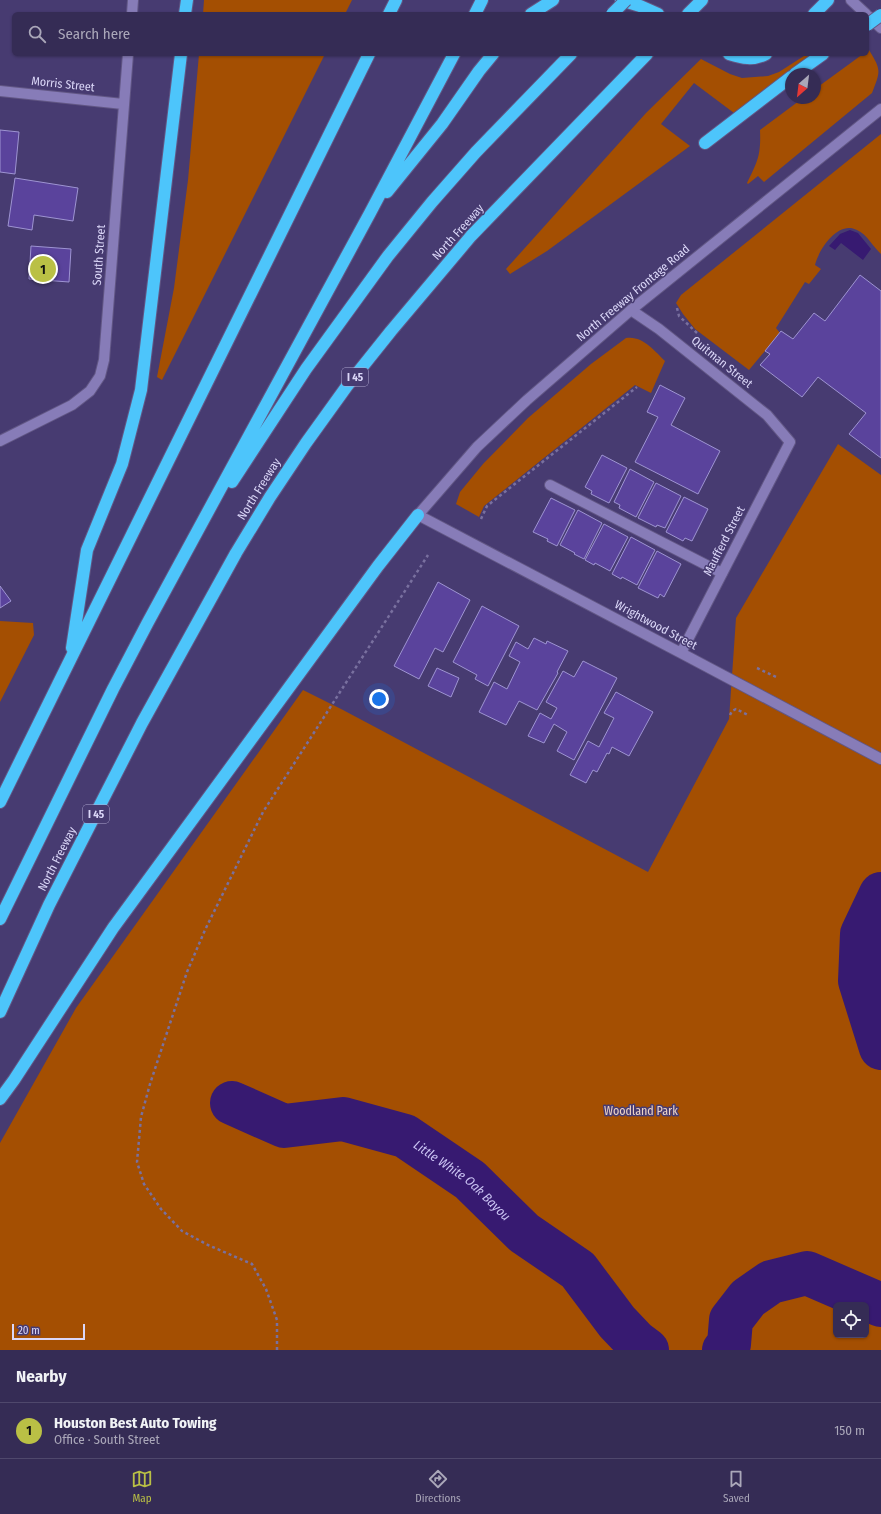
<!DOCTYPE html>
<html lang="en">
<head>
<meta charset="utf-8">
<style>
	body { margin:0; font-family:"Fira Sans Condensed",sans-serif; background:#3d345b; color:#f1f3f6 }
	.controls { position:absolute; right:12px; bottom:12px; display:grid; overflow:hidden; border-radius:6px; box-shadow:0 1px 3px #0004 }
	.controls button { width:36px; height:36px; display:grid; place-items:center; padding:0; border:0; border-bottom:1px solid #4f486c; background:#352c55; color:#f1f3f6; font:20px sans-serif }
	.compass { position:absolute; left:785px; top:68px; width:36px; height:36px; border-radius:50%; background:#352c55; box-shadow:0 1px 3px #0004; rotate:208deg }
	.scale { position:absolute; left:12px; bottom:10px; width:73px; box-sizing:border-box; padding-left:4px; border:2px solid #dbd7f8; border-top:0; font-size:11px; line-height:14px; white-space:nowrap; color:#dbd7f8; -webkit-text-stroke:3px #473b71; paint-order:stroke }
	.you { position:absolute; left:379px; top:699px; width:14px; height:14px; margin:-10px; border:3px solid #fff; border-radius:50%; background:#1a73e8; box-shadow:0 0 0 6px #1a73e833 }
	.badge { display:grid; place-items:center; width:26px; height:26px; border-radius:50%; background:#bac045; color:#111; font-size:13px; font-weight:700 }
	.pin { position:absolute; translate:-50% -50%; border:2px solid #fff; box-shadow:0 1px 4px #0006 }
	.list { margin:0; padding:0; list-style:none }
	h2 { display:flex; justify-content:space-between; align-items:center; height:52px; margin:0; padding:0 16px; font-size:17px }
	h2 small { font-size:13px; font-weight:400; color:#aaa7b9 }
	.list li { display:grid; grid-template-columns:26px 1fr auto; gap:12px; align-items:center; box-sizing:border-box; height:56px; padding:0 16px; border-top:1px solid #4f486c }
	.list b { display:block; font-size:15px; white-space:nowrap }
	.list p { margin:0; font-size:13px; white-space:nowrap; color:#aaa7b9 }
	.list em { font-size:13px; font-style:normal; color:#aaa7b9 }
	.icon { flex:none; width:22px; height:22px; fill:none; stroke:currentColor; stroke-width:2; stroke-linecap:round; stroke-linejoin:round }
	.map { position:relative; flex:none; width:881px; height:1350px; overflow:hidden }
	.search { position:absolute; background:#352c55; box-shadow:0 1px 3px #0004; left:12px; right:12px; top:12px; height:44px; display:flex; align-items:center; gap:10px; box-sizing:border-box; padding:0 14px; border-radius:6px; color:#aaa7b9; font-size:15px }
	.sheet { height:108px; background:#352c55 }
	nav { display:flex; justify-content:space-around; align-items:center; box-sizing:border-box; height:56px; border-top:1px solid #4f486c; background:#352c55; font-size:11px; color:#aaa7b9 }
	nav a { display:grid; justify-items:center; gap:2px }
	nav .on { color:#bac045 }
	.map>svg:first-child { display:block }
</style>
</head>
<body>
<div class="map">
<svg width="881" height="1350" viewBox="0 0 881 1350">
	<rect width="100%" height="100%" fill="#473b71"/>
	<path fill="#a44f02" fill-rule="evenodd" d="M204,0H352L345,14H203Z
		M869,50C881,70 881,70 872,93L764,182L758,176L748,184L747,183C758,161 761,155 760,130L803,98H815V89L863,54H867V51Z
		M199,54H325L162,380L157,377L174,288L188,180Z
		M807,54H813L734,113L694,83L661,124L690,146L547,251L510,274L506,269L646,113L701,59L730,74L742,78L768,76L779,72Z
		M881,134V254C873,247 867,234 857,230C838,220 819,249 815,265L821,269L809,284L805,282L776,328L780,333L749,370L695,329L683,314L676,303L681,295Z
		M626,338C642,335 655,351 665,361L651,393L635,385L484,506L479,517L456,504L460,492L483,464L528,418L591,364Z
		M838,444L881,475V1350H0V1143L76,1008L303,690L343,710L648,872L729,719L736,618ZM836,1305H866V1335H836Z
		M0,621L33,623L34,635L0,702Z"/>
	<path fill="#371a71" d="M850,230L858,233L871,249L863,260L841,243L835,250L829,246L840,234Z"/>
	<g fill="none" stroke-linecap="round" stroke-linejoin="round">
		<g stroke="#371a71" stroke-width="44">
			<path d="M881,894L862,934L860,981L881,1048"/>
			<path id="s1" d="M232,1103L284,1126L343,1119L405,1136L470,1180L524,1233L578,1270L617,1322L635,1341L647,1350"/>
			<path d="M724,1350L729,1344L731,1320L748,1298L771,1282L807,1273L881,1305"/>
		</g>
	</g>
	<path fill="#5a439c" stroke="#9e94d2" d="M0,130L19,132L15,174L0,172Z
		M15,178L78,188L73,221L34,215L32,230L8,226Z
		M31,246L71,249L69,282L29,279Z
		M860,275L881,291V458L849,434L866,413L818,377L802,397L760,365L770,354L765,351L781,331L793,339L814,313L825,321Z
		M660,385L685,398L671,425L720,451L698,494L635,462L658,417L647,412Z
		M602,455L627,468L609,503L591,494L592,491L585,487Z
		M630,469L654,482L636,517L619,508L620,505L614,502Z
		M656,483L681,496L665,528L657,525L656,527L638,518Z
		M684,497L708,509L692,541L685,538L683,541L666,532Z
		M551,498L575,510L557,546L547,541L548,539L533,532Z
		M578,510L602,523L584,559L574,554L575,553L560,545Z
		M604,524L628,537L610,571L595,563L594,565L585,560Z
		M631,537L655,550L637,585L622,577L621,579L612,574Z
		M657,551L681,564L664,597L660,594L658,598L638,588Z
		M438,582L470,600L443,652L435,648L419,679L394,666Z
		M0,586L11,601L0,608Z
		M482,606L519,626L488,686L475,679L477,675L453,662Z
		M534,638L546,644L547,641L568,651L557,672L558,673L537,710L519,701L506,725L479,712L494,682L507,689L520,662L509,656L516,642L528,649Z
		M583,661L617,678L574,760L557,751L567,732L554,724L544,743L528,736L540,713L551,719L557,708L546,702L563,671L574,677Z
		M437,668L459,678L451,697L428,686Z
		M616,692L653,712L629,756L612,747L609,754L607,753L597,772L593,770L586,783L570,775L588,741L599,747L614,718L604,713Z"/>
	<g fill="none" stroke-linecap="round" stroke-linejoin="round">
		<g stroke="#625785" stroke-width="12">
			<path id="lane" d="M550,485L722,573"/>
		</g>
		<g stroke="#625785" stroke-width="12">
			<path id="street" d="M132,14L133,0
				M0,91L123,104
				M631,310L659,329L767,415L790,442L681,653
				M0,441L72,405L90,391L100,376L104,360L128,54
				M418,515L681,653L881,759"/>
		</g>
		<g stroke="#625785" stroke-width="12">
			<path id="secondary" d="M851,0L866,14
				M868,16L881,28
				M418,515L477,447L527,400L631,310L881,109"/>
		</g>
		<g stroke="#625785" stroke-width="14">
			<path id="highway" d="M621,0L640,6L658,14
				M185,14L187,0
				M389,14L396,0
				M475,14L482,0
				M531,14L553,0
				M688,14L702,0
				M814,14L828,0
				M729,54C742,58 753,61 766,54
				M795,74L823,54
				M705,143L791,77
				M387,192L442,124L479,71L493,54
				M232,482L306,369L388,256L432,202L476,152L571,54
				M72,648L87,550L122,464L141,390L181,54
				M0,802L369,54
				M0,919L113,689L147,624L370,213L454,54
				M0,1012L49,905L142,723L236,553L270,497L306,443L347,386L391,331L471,236L647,54
				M0,1099L14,1080L113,928L378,566L418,515"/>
		</g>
		<path stroke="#79709f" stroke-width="2.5" stroke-dasharray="3 3" stroke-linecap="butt" d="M677,308L679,316L698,334
			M481,519L487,506L637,387
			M757,668L776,677
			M730,715L732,711L736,709L748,715
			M277,1350V1320L266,1289L252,1264L208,1245L182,1231L161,1209L144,1184L137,1162L141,1117L150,1084L187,972L205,930L263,812L428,555"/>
		<use href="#lane" stroke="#877cb8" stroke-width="10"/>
		<use href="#street" stroke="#877cb8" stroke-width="10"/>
		<use href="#secondary" stroke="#877cb8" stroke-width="10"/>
		<use href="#highway" stroke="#4dc5fb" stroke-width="12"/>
		<g stroke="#625785" stroke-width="14" stroke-linecap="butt">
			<path id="highway-bridge" d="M612,14L626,0
				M867,25L881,15"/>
		</g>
		<use href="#highway-bridge" stroke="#4dc5fb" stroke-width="12"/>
	</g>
	<g text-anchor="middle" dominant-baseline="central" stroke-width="3" stroke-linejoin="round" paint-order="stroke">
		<g fill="#473b71" stroke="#afa8d0" stroke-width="1">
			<rect x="342" y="368" width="26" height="18" rx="3"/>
			<rect x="83" y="805" width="26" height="18" rx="3"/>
		</g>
		<g font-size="11" font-weight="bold" fill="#dbd7f8">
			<text x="355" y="377">I 45</text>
			<text x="96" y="814">I 45</text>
		</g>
		<g font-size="12" fill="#dbd7f8" stroke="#473b71">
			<text transform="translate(63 84) rotate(6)">Morris Street</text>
			<text transform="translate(458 232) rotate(-48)">North Freeway</text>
			<text transform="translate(99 255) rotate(-86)">South Street</text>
			<text transform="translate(633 293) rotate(-40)">North Freeway Frontage Road</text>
			<text transform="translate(722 362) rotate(39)">Quitman Street</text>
			<text transform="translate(259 489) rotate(-58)">North Freeway</text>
			<text transform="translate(724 541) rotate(-63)">Maufferd Street</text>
			<text transform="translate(656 625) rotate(28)">Wrightwood Street</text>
			<text transform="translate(57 859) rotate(-63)">North Freeway</text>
		</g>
		<g font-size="12" fill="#edd4c6" stroke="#473b71">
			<text x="641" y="1111">Woodland Park</text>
		</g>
		<g font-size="13" font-style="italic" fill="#cac3f3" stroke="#473b71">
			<text stroke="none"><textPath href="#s1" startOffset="253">Little White Oak Bayou</textPath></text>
		</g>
	</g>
</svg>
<div class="controls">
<button><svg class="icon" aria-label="locate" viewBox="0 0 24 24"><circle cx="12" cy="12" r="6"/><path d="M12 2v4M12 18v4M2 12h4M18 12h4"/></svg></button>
</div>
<svg class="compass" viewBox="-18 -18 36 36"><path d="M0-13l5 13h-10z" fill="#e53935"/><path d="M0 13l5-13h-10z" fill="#aaa7b9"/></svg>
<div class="scale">20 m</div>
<div class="you"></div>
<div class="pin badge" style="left:43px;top:269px">1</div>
<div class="search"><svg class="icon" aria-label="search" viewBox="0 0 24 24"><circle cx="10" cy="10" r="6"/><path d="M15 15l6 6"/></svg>Search here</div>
</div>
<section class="sheet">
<h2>Nearby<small></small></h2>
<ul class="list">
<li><span class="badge">1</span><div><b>Houston Best Auto Towing</b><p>Office · South Street</p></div><em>150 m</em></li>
</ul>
</section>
<nav>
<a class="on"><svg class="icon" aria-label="map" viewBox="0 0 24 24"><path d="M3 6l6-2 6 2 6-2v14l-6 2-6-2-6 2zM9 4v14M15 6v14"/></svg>Map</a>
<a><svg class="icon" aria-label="directions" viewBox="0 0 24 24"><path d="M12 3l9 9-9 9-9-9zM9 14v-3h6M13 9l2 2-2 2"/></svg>Directions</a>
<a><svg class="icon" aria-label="saved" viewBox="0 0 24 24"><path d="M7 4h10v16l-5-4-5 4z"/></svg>Saved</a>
</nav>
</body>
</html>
